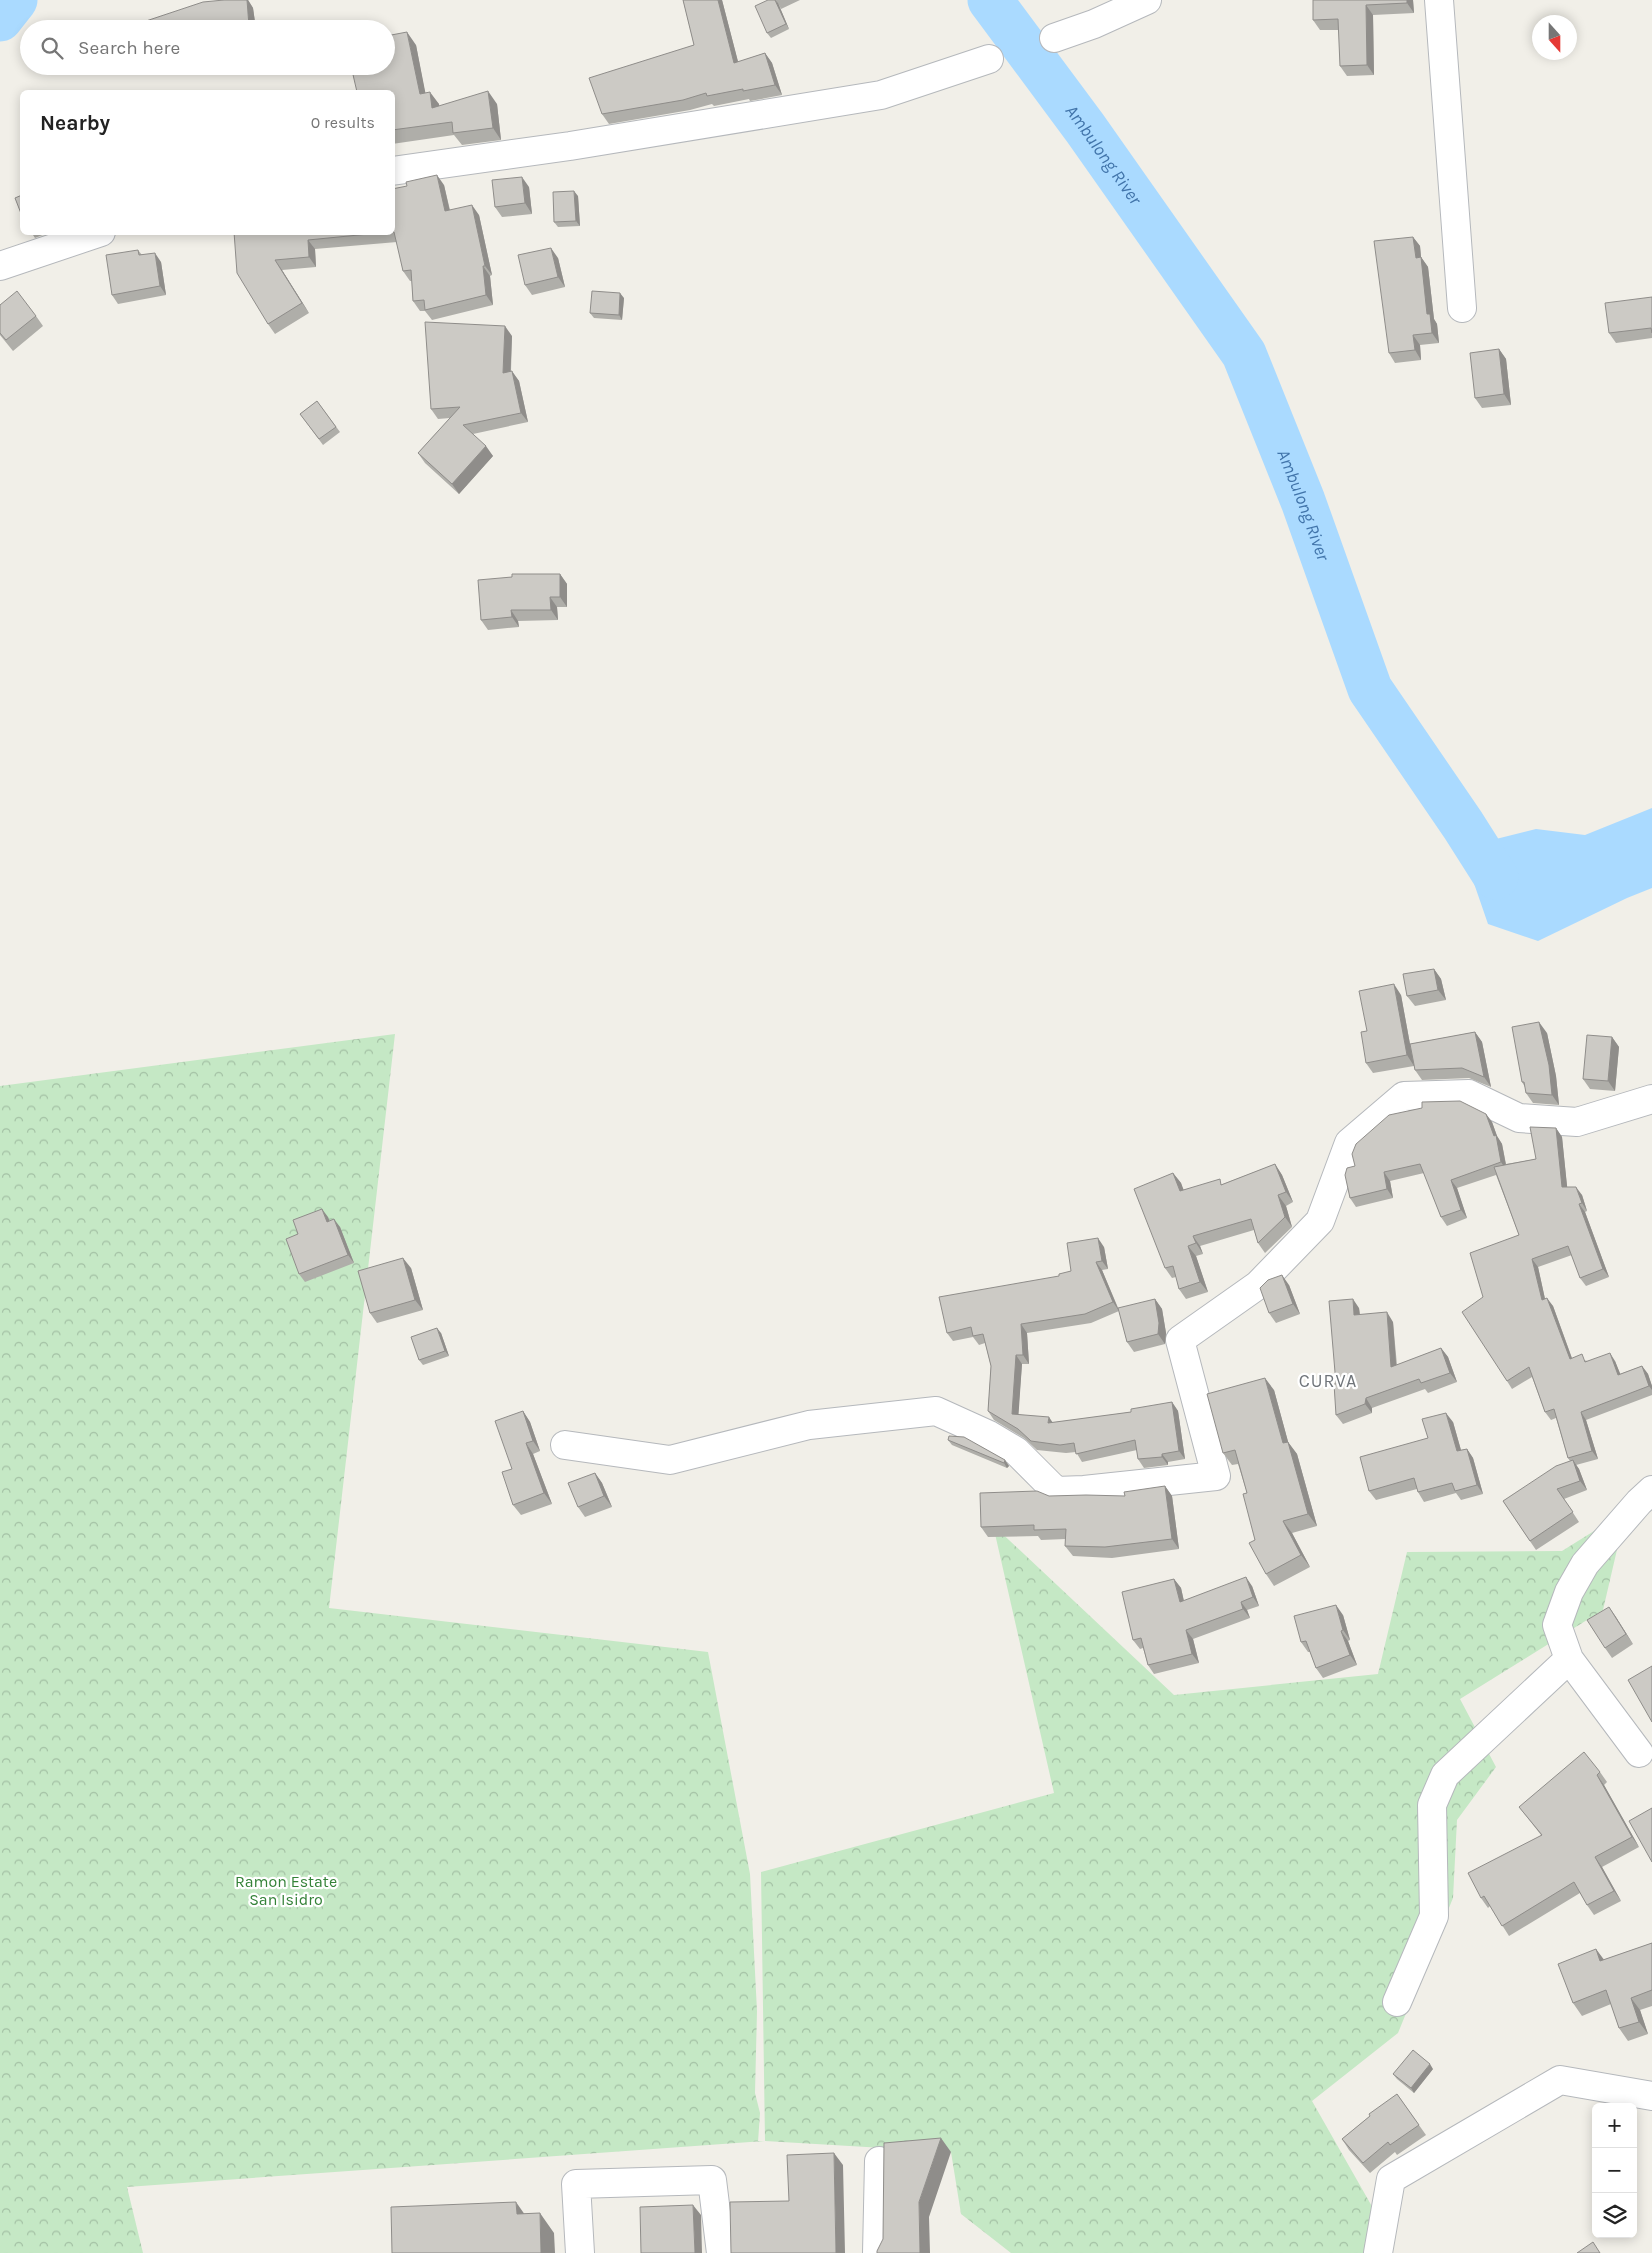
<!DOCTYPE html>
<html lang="en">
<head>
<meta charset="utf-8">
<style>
	body { margin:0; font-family:Karla,sans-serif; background:#f6f6f6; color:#222 }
	.controls { position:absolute; right:15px; bottom:15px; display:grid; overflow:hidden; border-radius:8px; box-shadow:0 2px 12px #0003 }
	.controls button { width:45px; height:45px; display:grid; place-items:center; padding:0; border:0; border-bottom:1px solid #e0e0e0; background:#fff; color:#222; font:25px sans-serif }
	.compass { position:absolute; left:1532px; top:15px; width:45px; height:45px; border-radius:50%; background:#fff; box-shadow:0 2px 12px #0003; rotate:159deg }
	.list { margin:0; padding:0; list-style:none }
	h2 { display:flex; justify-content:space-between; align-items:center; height:65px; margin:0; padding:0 20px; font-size:21px }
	h2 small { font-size:16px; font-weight:400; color:#767676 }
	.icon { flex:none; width:28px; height:28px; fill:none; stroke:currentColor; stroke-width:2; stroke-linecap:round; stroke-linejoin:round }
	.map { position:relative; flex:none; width:1652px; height:2253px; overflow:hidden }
	.search { position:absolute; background:#fff; box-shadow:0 2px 12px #0003; left:20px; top:20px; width:375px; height:55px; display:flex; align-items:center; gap:12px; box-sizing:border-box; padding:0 18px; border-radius:28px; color:#767676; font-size:19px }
	.panel { position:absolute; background:#fff; box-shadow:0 2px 12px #0003; left:20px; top:90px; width:375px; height:145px; border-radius:8px }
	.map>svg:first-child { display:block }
</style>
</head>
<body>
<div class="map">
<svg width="1652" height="2253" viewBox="0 0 1652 2253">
	<defs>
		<pattern id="forest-crowns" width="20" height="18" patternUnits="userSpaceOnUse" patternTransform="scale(1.25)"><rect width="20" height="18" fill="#c5e8c5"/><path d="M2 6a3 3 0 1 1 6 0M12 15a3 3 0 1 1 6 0" fill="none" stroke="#a3c0a4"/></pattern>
	</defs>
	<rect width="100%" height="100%" fill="#f1efe8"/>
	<path fill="url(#forest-crowns)" d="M395,1034L329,1608L708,1652L750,1874L757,2011L755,2093L760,2113L758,2142L765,2141L761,1872L1054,1793L993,1525L1174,1695L1378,1674L1407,1552L1562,1551L1626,1511L1603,1610L1460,1699L1496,1767L1457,1820L1453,1898L1398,2033L1312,2101L1378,2217L1368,2253H1011L961,2214L951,2152L765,2141L127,2187L143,2253H0V1086Z"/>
	<path fill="#aadaff" d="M1652,808V888L1627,898L1538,941L1488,924L1458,837L1463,825L1496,839L1536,829L1585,835Z"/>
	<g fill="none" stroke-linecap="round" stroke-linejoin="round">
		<g stroke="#aadaff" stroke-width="45">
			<path id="s1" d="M990,0L1085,128L1244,354L1303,501L1370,689L1463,825L1496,877"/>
			<path d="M0,19L15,0"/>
		</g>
		<g stroke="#b5b8bc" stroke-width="30">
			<path id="minor" d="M1439,0L1462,308
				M1054,38L1094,24L1147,0
				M392,171L570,146L881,95L989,59
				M0,266L101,232
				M565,1445L670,1460L809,1425L936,1411L989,1435L1016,1451L1056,1491L1084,1490L1216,1476L1180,1340L1258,1285L1320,1221L1349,1143L1404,1096L1469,1094L1519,1118L1577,1122L1652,1099
				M1639,1753L1569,1659L1557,1625L1569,1592L1585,1564L1639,1502L1652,1490
				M1397,2002L1434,1916L1432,1805L1445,1775L1569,1659
				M580,2253L576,2184L712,2180L721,2253
				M877,2253L879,2161
				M1378,2253L1391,2179L1560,2080L1652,2096"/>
		</g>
		<use href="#minor" stroke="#fff" stroke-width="28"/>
	</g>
	<path fill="#afaea9" d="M224,0H248L253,8L256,29H139Z
		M683,0H722L738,62L765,53L772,63L782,95L750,101L749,99L714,106L712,104L690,110L609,124L602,114L694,45Z
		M768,0H800L781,9L778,3L789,29L771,38L767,33Z
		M1313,0H1413L1414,13L1373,15L1374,75L1347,76L1340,66L1339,30H1320L1313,20Z
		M416,45L425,93L439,104V106L497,104L501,140L462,145L454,135L392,144V92Z
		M153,66H171L157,71Z
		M444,185L450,210L479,215L492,275L490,276L493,305L432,320L425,311H420L413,301L412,281H410L403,271L397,242L315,249L316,267L282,270L309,313L275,334L268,324L234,232Z
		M529,187L532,214L502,217L495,207Z
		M578,196L580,226L558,227L554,222Z
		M31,232H50L35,238Z
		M1413,237L1420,246L1421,257L1428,267L1434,319L1437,324L1439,343L1420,345L1421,360L1395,363L1389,353Z
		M138,250L142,255L161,262L166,295L118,304L112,295Z
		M558,258L565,287L532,295L525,285Z
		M1652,297V338L1616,343L1609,333Z
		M624,298L622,320L594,318L590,313Z
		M0,305L36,316L43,326L13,351L0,335Z
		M512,336L511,371L519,381L528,422L473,434L493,456L459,494L425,463L418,453L450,418L438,419L431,409Z
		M1499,349L1506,359L1511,405L1482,408L1475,398Z
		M317,401L340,432L323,445L300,414Z
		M560,574L567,584V607H557L558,620L518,621L519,627L488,630L481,620Z
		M1434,969L1441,979L1446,1000L1415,1006L1407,996Z
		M1401,995L1410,1044L1475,1032L1482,1042L1491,1087L1469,1078L1422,1080L1415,1070L1414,1066L1373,1073L1366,1063L1367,1031Z
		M1547,1033L1556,1076L1559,1105L1533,1103L1526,1093L1525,1087L1522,1082Z
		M1612,1037L1619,1047L1615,1091L1590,1089L1583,1079Z
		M1486,1114L1492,1122L1497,1136L1502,1144L1506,1164L1536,1159L1556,1128L1562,1137L1567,1187L1582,1195L1587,1211L1585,1212L1609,1277L1586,1286L1580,1278L1572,1255L1538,1267L1545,1299L1553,1306L1572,1358L1588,1361H1615L1620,1374L1642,1366L1648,1374L1652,1386V1395L1586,1420L1598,1459L1576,1465L1579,1469L1587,1490L1564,1499L1579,1522L1536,1550L1503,1501L1570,1461L1568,1458L1556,1418L1551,1420L1545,1412L1532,1377L1512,1389L1507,1381L1483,1297L1519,1235L1496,1175L1457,1188L1467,1218L1447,1226L1441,1217L1424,1173L1390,1181L1393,1198L1356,1207L1350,1198L1355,1166Z
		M1275,1164L1282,1175L1293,1202L1286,1206L1292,1227L1265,1253L1258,1243L1254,1230L1200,1246L1203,1254L1196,1256L1208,1292L1186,1299L1179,1289L1176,1277L1172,1278L1165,1268L1173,1173L1181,1183L1183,1190L1223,1184Z
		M328,1217L329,1221L340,1227L354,1263L305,1282L299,1274L298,1234Z
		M1104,1247L1108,1269L1102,1270L1119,1310L1155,1299L1162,1309L1166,1333L1165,1344L1134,1352L1127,1342L1119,1311L1091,1323L1027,1333L1029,1364H1022L1018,1414L1052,1423L1131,1412L1172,1402L1178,1411L1185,1459L1168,1462V1465L1144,1468L1138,1459L1137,1450L1082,1462L1076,1452L1066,1453L1037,1450L1024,1438L994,1420L988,1411L991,1366L985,1343L979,1345L973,1337L953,1341L947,1333L1059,1276L1071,1271Z
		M411,1268L423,1310L377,1323L370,1313Z
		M1289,1285L1300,1314L1276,1323L1269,1313Z
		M1359,1308L1360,1315L1393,1322L1397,1365L1441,1348L1448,1357L1457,1382L1428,1393L1425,1389L1372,1408V1413L1343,1424L1336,1415V1384Z
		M441,1333L449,1356L423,1365L419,1360Z
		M1274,1390L1288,1442L1297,1454L1317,1526L1292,1533L1310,1567L1274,1586L1266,1574L1255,1540L1247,1493L1238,1464L1232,1465L1223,1453Z
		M523,1411L530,1422L540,1451L533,1454L552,1504L521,1515L513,1505L512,1469Z
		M1453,1422L1461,1450L1467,1449L1473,1458L1483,1494L1461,1500L1456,1493L1424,1502L1418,1492L1417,1489L1376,1500L1369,1491L1428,1438Z
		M948,1440L1005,1460L1009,1466L1007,1468L952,1445Z
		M595,1473L602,1483L612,1507L585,1517L578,1507Z
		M1165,1486L1172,1496L1179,1549L1112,1558L1073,1556L1065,1546L1066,1539L1041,1540L1038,1536L988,1537L981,1527L1049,1496H1125Z
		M1174,1579L1181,1588L1184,1601L1252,1586L1259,1606L1247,1610L1250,1618L1193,1639L1199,1663L1154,1674L1148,1665L1143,1648L1140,1649L1133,1640Z
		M1609,1607L1633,1644L1612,1658L1605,1648Z
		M1343,1615L1350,1640L1348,1641L1357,1665L1323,1678L1316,1668L1310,1652H1308L1301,1642Z
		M1600,1772L1607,1782L1604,1785L1639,1847L1602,1867L1621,1901L1594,1915L1587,1905L1580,1893L1509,1936L1490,1906L1488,1908L1481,1898L1541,1835L1519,1807Z
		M1652,1943V2006L1640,2010L1648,2034L1628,2041L1619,2028L1611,2004L1582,2016L1573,2003L1596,1949L1603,1960Z
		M1433,2069L1414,2093L1397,2079L1393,2074Z
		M1397,2094L1426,2135L1397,2155L1395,2152L1370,2173L1349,2150L1342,2139L1370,2116Z"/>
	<path fill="#8f8d8a" d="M247,0H248L253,8L256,29H251L249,26Z
		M718,0H722L741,73L734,63Z
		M775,0L778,3L789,29L786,24Z
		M1407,0H1413L1414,13L1407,3Z
		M1366,5L1373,15L1374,75L1367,65Z
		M407,32L416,45L428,106L420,94Z
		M765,53L772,63L782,95L775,85Z
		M488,91L497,104L501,140L493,128Z
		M430,92L439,104L441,121L432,108Z
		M437,175L444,185L452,221L445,211Z
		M522,177L529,187L532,214L525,203Z
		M574,191L578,196L580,226L576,221Z
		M472,205L479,215L492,275L485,266Z
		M1413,237L1420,246L1421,257L1428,267L1434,319L1437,324L1439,343L1432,333L1427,314L1416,258Z
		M308,240L315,249L316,267L309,257Z
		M551,248L558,258L565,287L558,277Z
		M155,253L161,262L166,295L160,286Z
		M275,260L282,270L309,313L302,303Z
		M483,266L490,276L493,305L486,295Z
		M620,293L624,298L622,320L619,315Z
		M505,326L512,336L510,383L503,373Z
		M1413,335L1420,345L1421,360L1415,350Z
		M1499,349L1506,359L1511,405L1504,394Z
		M512,371L519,381L528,422L521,413Z
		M486,446L493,456L459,494L452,484Z
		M560,574L567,584V607L560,597Z
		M550,597L557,607L558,620L551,610Z
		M511,610L518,621L519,627L512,617Z
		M1434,969L1441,979L1446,1000L1438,990Z
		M1394,984L1401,995L1414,1066L1407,1055Z
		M1539,1022L1547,1033L1556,1076L1559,1105L1552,1095Z
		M1475,1032L1482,1042L1491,1087L1484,1077Z
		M1612,1037L1619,1047L1615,1091L1608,1081Z
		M1486,1114L1492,1122L1497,1136L1502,1144L1507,1171L1501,1162L1494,1136Z
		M1556,1128L1562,1137L1568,1195L1562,1187Z
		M1275,1164L1282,1175L1293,1202L1286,1192Z
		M1384,1172L1390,1181L1393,1198L1387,1189Z
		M1173,1173L1181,1183L1188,1201L1180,1191Z
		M1451,1180L1457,1188L1467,1218L1461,1210Z
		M1576,1187L1582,1195L1587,1211L1582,1203Z
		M1278,1195L1286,1206L1292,1227L1285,1217Z
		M1579,1204L1585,1212L1609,1277L1603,1269Z
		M322,1209L328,1217L333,1230L327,1222Z
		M334,1219L340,1227L354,1263L348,1255Z
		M1193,1236L1200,1246L1203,1254L1196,1243Z
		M1098,1238L1104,1247L1108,1269L1102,1261Z
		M1188,1246L1196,1256L1208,1292L1200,1282Z
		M403,1258L411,1268L423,1310L415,1300Z
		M1532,1259L1538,1267L1547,1308L1542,1300Z
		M1096,1262L1102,1270L1119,1311L1113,1302Z
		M1282,1275L1289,1285L1300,1314L1293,1304Z
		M1547,1298L1553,1306L1575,1367L1570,1359Z
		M1155,1299L1162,1309L1166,1333L1165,1344L1158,1334Z
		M1353,1299L1359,1308L1361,1325L1354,1315Z
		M1387,1312L1393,1322L1397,1376L1391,1367Z
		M1021,1324L1027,1333L1029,1364L1023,1355Z
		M437,1328L441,1333L449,1356L445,1351Z
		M1441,1348L1448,1357L1457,1382L1450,1373Z
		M1610,1353L1615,1361L1624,1383L1618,1375Z
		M1016,1355L1022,1364L1018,1422L1012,1414Z
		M1642,1366L1648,1374L1652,1386V1390L1649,1386Z
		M1265,1378L1274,1390L1292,1456L1283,1443Z
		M1366,1398L1372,1408V1413L1365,1404Z
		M1172,1402L1178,1411L1185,1459L1179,1451Z
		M523,1411L530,1422L540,1451L533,1441Z
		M1581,1412L1586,1420L1598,1459L1592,1451Z
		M1446,1413L1453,1422L1464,1461L1457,1451Z
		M1049,1417L1055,1426L1048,1423Z
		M1288,1442L1297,1454L1317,1526L1308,1514Z
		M526,1443L533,1454L552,1504L544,1493Z
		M1467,1449L1473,1458L1483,1494L1477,1485Z
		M1162,1454L1168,1462V1465L1162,1457Z
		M1005,1460L1009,1466L1007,1468L1004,1463Z
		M1573,1460L1579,1469L1587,1490L1580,1481Z
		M595,1473L602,1483L612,1507L604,1496Z
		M1165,1486L1172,1496L1179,1549L1172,1539Z
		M1283,1521L1292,1533L1310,1567L1301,1555Z
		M1246,1577L1252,1586L1259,1606L1253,1597Z
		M1174,1579L1181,1588L1186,1611L1180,1602Z
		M1241,1602L1247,1610L1250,1618L1243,1609Z
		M1336,1605L1343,1615L1350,1640L1343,1630Z
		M1609,1607L1616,1617L1633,1644L1626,1634Z
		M1186,1630L1193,1639L1199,1663L1192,1654Z
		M1341,1631L1348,1641L1357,1665L1350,1655Z
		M1597,1775L1604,1785L1639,1847L1632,1837Z
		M1595,1857L1602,1867L1621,1901L1614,1891Z
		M1596,1949L1605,1961H1600Z
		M1631,1998L1640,2010L1648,2034L1639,2022Z
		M1430,2064L1433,2069L1414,2093L1411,2088Z
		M941,2138L951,2152L929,2217L930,2253H920L919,2202Z
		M834,2153L843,2165L845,2253H836Z
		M516,2202L530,2222L517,2214Z
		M693,2205L701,2215L702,2253H695Z
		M540,2213L554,2233L555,2253H541Z"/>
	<path fill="#cccac5" stroke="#8f8d8a" d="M224,0H247L249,26L222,29H139L137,24L203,2Z
		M683,0H718L734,63L765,53L775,85L743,91V89L707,96L706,93L683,100L602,114L589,78L694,45Z
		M768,0H775L786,24L767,33L755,6Z
		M1313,0H1407V3L1366,5L1367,65L1340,66L1338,19L1313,20Z
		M407,32L420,94L430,92L432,108L488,91L493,128L453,133L452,122L392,130V92H357L351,66H386V36Z
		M437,175L445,211L472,205L485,266H483L486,295L425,310L424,300L413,301L411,270L403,271L394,232H392V189L407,186L406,182Z
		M522,177L525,203L495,207L492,180Z
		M574,191L576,221L554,222L553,192Z
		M22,195V216L15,198Z
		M234,232H389L308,240L309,257L275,260L302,303L268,324L237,273Z
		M1413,237L1416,258L1421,257L1427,314H1430L1432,333L1413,335L1415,350L1389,353L1374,241Z
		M551,248L558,277L525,285L518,255Z
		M138,250L139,255L155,253L160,286L112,295L106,255Z
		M17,291L36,316L6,340L0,333V305Z
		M592,291L620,293L619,315L590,313Z
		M1652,297V333L1651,328L1609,333L1605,303Z
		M425,322L505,326L503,373L512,371L521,413L463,425L486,446L452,484L418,453L460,407L431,409Z
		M1499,349L1504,394L1475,398L1470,353Z
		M317,401L336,427L319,439L300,414Z
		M512,574H560V597H550L551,610H511L512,617L481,620L478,580L512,577Z
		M1434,969L1438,990L1407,996L1403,974Z
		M1394,984L1407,1055L1366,1063L1361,1032L1367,1031L1359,991Z
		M1539,1022L1549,1065L1552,1095L1526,1093L1524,1082H1522L1512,1027Z
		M1475,1032L1484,1077L1462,1068L1415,1070L1410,1044Z
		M1587,1035L1612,1037L1608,1081L1583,1079Z
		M1460,1101L1486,1114L1494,1136L1496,1135L1501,1162L1451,1180L1461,1210L1441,1217L1420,1164L1384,1172L1387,1189L1350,1198L1345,1175L1347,1168L1355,1166L1352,1154L1356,1144L1389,1115L1422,1108V1102Z
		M1530,1127L1556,1128L1562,1187H1576L1582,1203L1579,1204L1603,1269L1580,1278L1568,1246L1532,1259L1542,1300L1547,1298L1570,1359L1582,1354L1585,1362L1610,1353L1618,1375L1642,1366L1649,1386L1581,1412L1592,1451L1568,1458L1554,1409L1545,1412L1529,1367L1507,1381L1462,1312L1483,1297L1470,1253L1519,1235L1494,1167L1536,1159Z
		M1275,1164L1286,1192L1278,1195L1285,1217L1258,1243L1251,1219L1193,1236L1196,1243L1188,1246L1200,1282L1179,1289L1173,1266L1165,1268L1134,1189L1173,1173L1180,1191L1220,1179L1221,1185Z
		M322,1209L327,1222L334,1219L348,1255L299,1274L286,1239L298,1234L293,1220Z
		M1098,1238L1102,1261L1096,1262L1113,1302L1085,1314L1021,1324L1023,1355H1016L1012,1414L1049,1417L1048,1423L1131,1412V1409L1172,1402L1179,1451L1162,1454V1457L1138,1459L1135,1440L1076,1454L1074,1443L1060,1445L1031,1441L1018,1429L988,1411L991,1366L983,1334L973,1336L971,1327L947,1333L939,1297L1059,1276V1274L1071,1271L1067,1243Z
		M403,1258L415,1300L370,1313L358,1271Z
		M1282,1275L1293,1304L1269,1313L1260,1288L1268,1280Z
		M1155,1299L1159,1323L1158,1334L1127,1342L1118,1308Z
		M1353,1299L1354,1315L1387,1312L1391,1367L1441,1348L1450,1373L1421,1383L1419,1379L1366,1398L1365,1404L1336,1415L1334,1384H1336L1329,1301Z
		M437,1328L445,1351L419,1360L411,1337Z
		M1265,1378L1283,1443L1288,1442L1308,1514L1283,1521L1301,1555L1266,1574L1249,1543L1255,1540L1243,1494L1247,1493L1235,1450L1223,1453L1207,1394Z
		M523,1411L533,1441L526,1443L544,1493L513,1505L502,1472L512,1469L495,1421Z
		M1446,1413L1457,1451L1467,1449L1477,1485L1455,1491L1452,1483L1418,1492L1414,1478L1369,1491L1360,1457L1428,1438L1422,1419Z
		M949,1436L964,1437L1005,1460L1004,1463L948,1440Z
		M1573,1460L1580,1481L1557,1489L1573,1512L1530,1541L1503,1501L1556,1466Z
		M595,1473L604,1496L578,1507L568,1483Z
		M1165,1486L1172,1539L1105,1547L1065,1546L1066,1529L1034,1530V1525L981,1527L980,1493L1037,1491L1049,1496L1086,1495L1125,1496L1124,1492Z
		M1246,1577L1253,1597L1241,1602L1243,1609L1186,1630L1192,1654L1148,1665L1141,1638L1133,1640L1122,1592L1174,1579L1180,1602Z
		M1336,1605L1343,1630L1341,1631L1350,1655L1316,1668L1306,1641L1301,1642L1294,1616Z
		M1609,1607L1626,1634L1605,1648L1587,1620Z
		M1652,1666V1722L1628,1680Z
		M1584,1752L1600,1772L1597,1775L1632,1837L1595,1857L1614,1891L1587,1905L1574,1882L1502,1926L1484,1896L1481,1898L1468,1873L1542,1835L1519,1807Z
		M1652,1808V1862L1629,1821Z
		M1652,1943V1990L1631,1998L1639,2022L1619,2028L1606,1990L1573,2003L1558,1964L1596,1949L1600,1961Z
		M1413,2050L1430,2064L1411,2088L1393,2074Z
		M1397,2094L1419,2125L1390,2145L1388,2142L1363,2163L1342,2139L1370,2116L1369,2114Z
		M941,2138L919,2202L920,2253H877V2251L883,2239L884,2143Z
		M834,2153L836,2253H731L730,2202L789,2201L787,2155Z
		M516,2202L517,2214L540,2213L541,2253H392L391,2207Z
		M693,2205L695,2253H641L640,2207Z
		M1593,2242L1600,2253H1577Z"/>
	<g text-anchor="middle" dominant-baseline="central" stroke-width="4.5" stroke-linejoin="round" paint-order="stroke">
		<g font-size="16" fill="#348238" stroke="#fff">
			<text x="286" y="1881">Ramon Estate<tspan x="286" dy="18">San Isidro</tspan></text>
		</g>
		<g font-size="18" font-style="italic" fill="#4174aa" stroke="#fff">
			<text stroke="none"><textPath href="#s1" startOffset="192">Ambulong River</textPath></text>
			<text stroke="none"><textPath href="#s1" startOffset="598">Ambulong River</textPath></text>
		</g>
		<g font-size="18" letter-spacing="1" fill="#70757a" stroke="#fff">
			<text x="1328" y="1381">CURVA</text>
		</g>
	</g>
</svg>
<div class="controls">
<button>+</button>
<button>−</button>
<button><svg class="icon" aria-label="layers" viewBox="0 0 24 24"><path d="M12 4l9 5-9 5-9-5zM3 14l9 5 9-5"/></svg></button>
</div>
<svg class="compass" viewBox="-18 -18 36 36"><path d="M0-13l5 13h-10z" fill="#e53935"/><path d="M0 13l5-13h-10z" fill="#767676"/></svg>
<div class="search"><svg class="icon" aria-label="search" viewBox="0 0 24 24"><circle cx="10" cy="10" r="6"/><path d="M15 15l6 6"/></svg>Search here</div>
<section class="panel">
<h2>Nearby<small>0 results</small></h2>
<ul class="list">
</ul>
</section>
</div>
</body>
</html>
